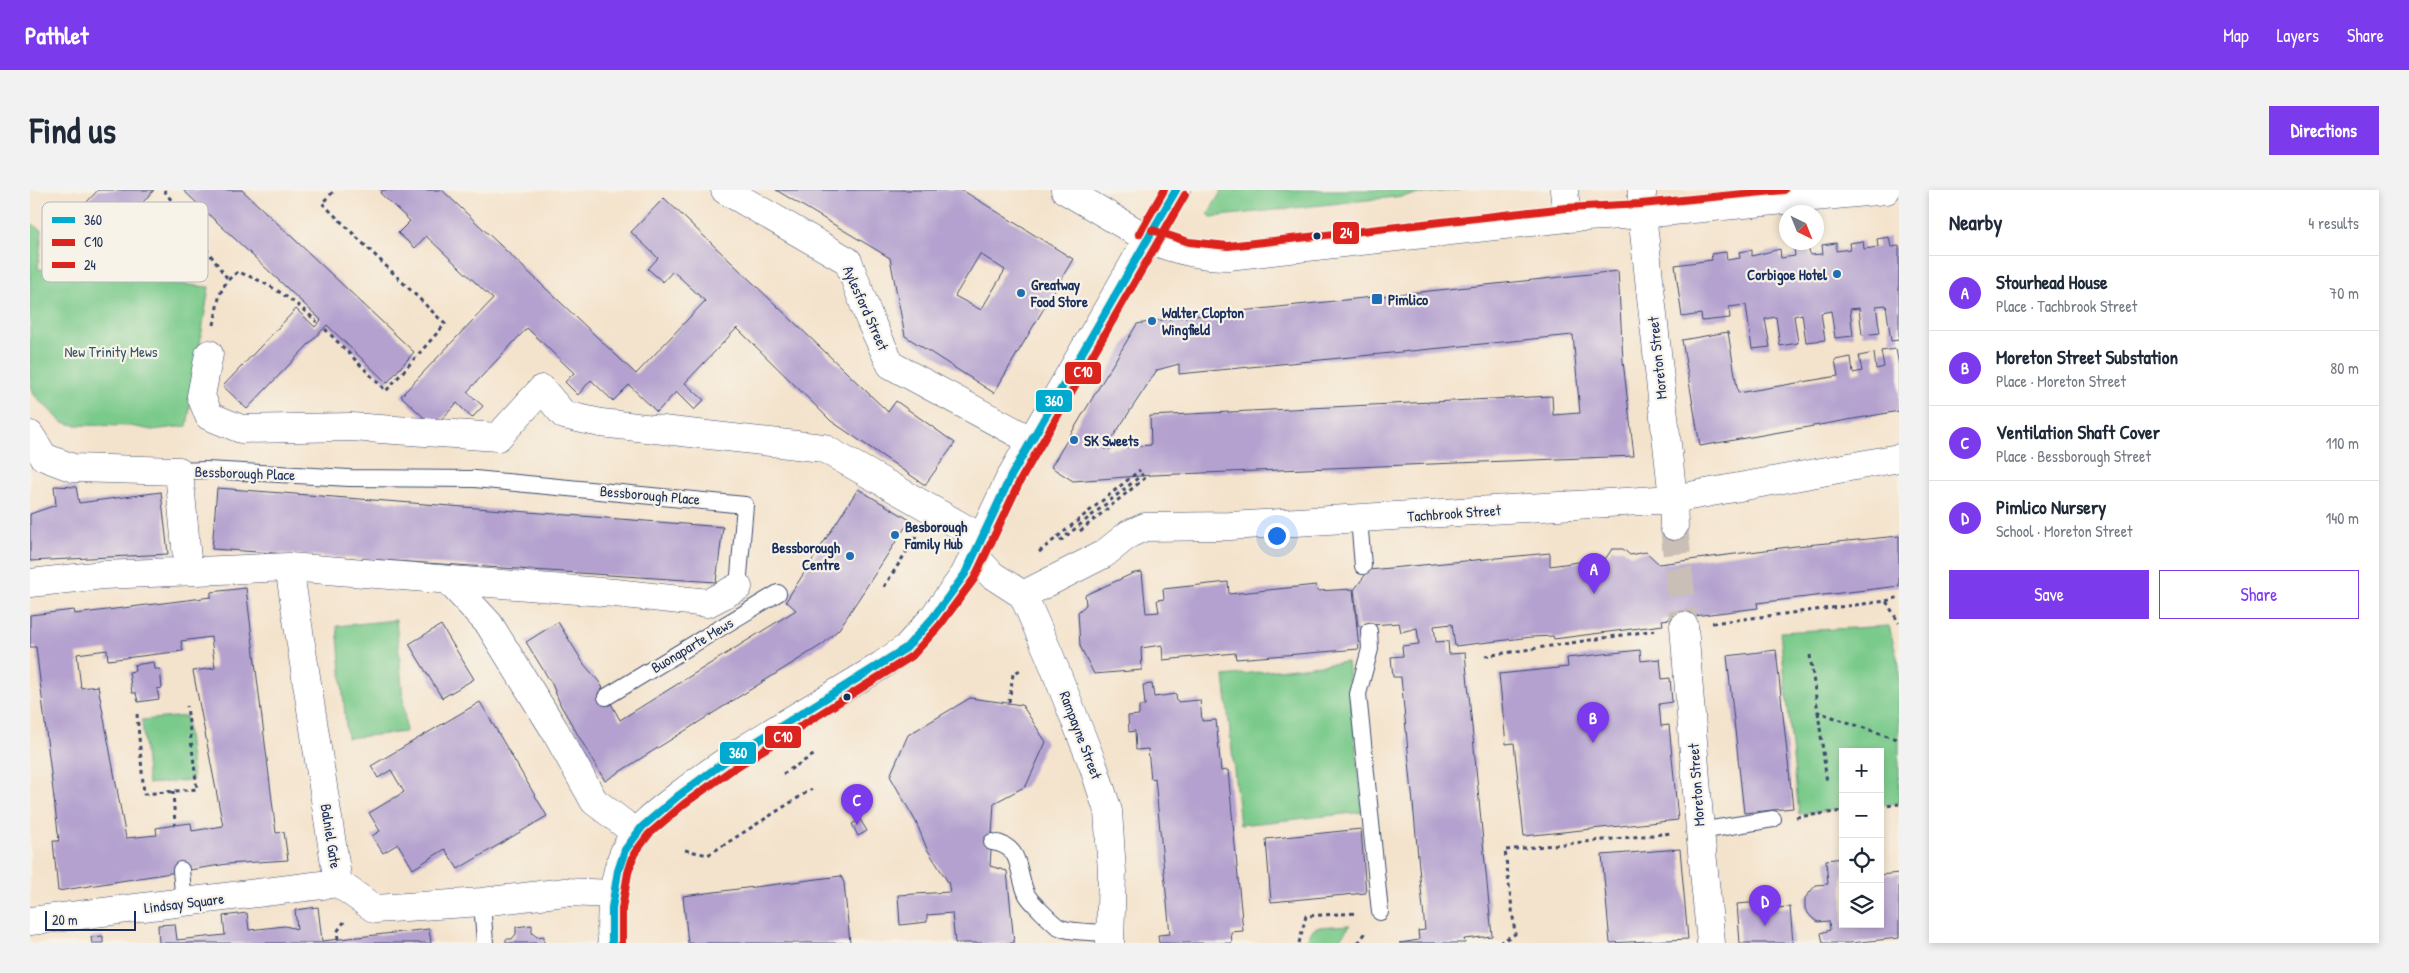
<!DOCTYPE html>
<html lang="en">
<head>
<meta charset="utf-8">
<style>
	body { margin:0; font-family:"Patrick Hand",sans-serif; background:#f2f2f3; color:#1f2937 }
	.controls { position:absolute; right:15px; bottom:15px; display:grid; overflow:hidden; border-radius:0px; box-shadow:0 2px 8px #0003 }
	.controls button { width:45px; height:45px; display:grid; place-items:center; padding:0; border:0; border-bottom:1px solid #e0e1e3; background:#fff; color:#1f2937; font:25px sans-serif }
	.compass { position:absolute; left:1749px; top:15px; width:45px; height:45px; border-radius:50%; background:#fff; box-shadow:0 2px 8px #0003; rotate:137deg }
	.scale { position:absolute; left:15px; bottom:12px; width:91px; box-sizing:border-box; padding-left:5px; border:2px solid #1b2f5e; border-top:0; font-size:14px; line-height:18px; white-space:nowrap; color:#1b2f5e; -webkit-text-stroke:4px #f7f3e8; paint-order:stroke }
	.you { position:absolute; left:1246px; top:345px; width:18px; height:18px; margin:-12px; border:4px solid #fff; border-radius:50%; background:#1a73e8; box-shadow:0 0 0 8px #1a73e833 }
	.badge { display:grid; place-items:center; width:32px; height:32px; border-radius:50%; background:#7c3aed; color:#fff; font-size:16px; font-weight:700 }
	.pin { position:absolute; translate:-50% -41px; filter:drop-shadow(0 1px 2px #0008) }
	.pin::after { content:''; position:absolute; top:26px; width:18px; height:15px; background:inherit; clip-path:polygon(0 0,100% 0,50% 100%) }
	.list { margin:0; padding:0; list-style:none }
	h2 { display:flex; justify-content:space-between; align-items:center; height:65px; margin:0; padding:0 20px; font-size:21px }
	h2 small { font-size:16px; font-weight:400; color:#747a83 }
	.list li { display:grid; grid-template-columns:32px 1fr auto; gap:15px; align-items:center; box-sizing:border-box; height:75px; padding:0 20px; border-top:1px solid #e0e1e3 }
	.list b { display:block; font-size:19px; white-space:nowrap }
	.list p { margin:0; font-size:16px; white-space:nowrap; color:#747a83 }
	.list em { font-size:16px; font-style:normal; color:#747a83 }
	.actions { display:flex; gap:10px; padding:15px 20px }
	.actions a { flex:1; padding:11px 0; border:1px solid #7c3aed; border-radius:0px; text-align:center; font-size:18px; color:#7c3aed }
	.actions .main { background:#7c3aed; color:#fff }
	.icon { flex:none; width:28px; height:28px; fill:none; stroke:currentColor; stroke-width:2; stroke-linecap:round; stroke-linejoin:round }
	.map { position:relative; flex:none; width:1869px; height:753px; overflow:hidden; border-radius:0px }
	header { display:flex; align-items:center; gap:30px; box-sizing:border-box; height:70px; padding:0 25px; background:#7c3aed; color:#fff }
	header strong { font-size:24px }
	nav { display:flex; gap:28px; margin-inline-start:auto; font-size:18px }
	.intro { display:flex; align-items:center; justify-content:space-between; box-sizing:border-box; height:120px; padding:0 30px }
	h1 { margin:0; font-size:35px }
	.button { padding:12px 22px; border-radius:0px; background:#7c3aed; color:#fff; font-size:18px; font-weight:700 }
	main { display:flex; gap:30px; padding:0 30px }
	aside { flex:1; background:#fff; border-radius:0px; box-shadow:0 2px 8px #0003 }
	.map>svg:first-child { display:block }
</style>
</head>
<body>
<header>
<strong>Pathlet</strong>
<nav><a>Map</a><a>Layers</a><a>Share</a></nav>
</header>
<div class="intro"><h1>Find us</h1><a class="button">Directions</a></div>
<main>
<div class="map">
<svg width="1869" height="753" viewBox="0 0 1869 753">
	<rect width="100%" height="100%" fill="#f7f3e8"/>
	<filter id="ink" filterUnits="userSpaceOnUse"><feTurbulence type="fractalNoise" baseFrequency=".02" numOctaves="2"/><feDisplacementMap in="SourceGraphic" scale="10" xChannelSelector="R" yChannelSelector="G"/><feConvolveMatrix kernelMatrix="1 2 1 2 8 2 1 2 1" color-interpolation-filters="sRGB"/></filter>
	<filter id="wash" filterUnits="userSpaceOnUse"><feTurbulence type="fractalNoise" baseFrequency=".0096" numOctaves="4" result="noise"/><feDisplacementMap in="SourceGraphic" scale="20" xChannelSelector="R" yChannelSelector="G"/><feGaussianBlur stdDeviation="1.12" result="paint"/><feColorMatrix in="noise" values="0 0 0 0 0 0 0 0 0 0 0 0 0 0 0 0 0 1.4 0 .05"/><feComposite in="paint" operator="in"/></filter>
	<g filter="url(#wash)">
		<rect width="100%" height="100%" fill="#f4e3cc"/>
		<path fill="#7aca8b" stroke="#4a7c74" d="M1192,0H1429L1181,27L1178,24Z
			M0,32L12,41L8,79L179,97L157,236L122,240L100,236L44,235L32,232L4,205L0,191Z
			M366,430L376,542L317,548L307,436Z
			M1859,436L1869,475V613L1850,615V562H1813V619L1769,624L1750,442Z
			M1317,472L1333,622L1210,635L1194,486Z
			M156,526L163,590L118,594L112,530Z
			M1321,735L1306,753H1275L1283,739L1287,737Z"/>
		<g id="blocks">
			<path fill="#b4a1cf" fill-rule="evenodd" d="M68,0H124L54,77L23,49Z
				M153,0H212L384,162L357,193L297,135L217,219L193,196L266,119L285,137L291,130Z
				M353,0H412L606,184L675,111L643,81L633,92L618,79L628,68L601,42L634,8L858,222L866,211L925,253L895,295L801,231L707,138L655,193L674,210L664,220L646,202L627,222L599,195L583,211L561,190L548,205L535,192L544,183L497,138L437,202L453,216L442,228L427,213L404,237L371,206L463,109L396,46L385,58L368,43L380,31L350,3Z
				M746,0H932L1043,69L964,203L875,146L860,68ZM950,64L975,80L951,120L925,106Z
				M1859,47L1861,57L1869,56V150L1861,151L1856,115L1846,116L1850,143L1832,145L1829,118L1820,119L1823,146L1805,148L1801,121L1791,123L1795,150L1776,152L1772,124L1764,126L1768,153L1750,156L1746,127L1735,129L1740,157L1722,159L1716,115L1699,117L1700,128L1672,131L1671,124L1652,127L1645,75L1682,70L1681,64L1696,62L1697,70L1710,68L1709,62L1722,60V66L1750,59L1751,68L1765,66L1764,57L1778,56L1780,65L1793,64L1792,55L1806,53V61L1820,59L1819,53L1833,51L1834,59L1848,57L1847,49Z
				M1588,81L1593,171L1604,266L1123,285L1043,291L1021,277L1107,134L1145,128ZM1543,145L1550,223L1523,225L1522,206L1120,226L1121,255L1075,259L1127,180L1149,174V184Z
				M1698,142L1708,203L1808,186L1805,170L1821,167L1823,183L1828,182L1832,181L1829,166L1844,163L1846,179L1854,177L1851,161L1866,159L1869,176V221L1670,256L1652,150Z
				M24,296L46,297L49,313L131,302L138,364L0,371V324L26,315Z
				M187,298L693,337L686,392L182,359Z
				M828,299L880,330L809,439L793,454L575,591L531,516L522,494L496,452L528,432L554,474L570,493L590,530L766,420L756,411Z
				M1869,346V396L1727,413L1728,418L1632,430L1633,435L1524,449L1523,446L1502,447L1425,456L1422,434L1404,436L1406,452L1418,451L1419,464L1435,463L1462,746L1434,749L1435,753H1369L1389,750L1388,741L1395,740L1371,487H1363L1361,467L1373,466L1372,456L1389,454L1387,438L1371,442L1369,433L1328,436L1324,400L1339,380L1520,363V376L1576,368L1582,359H1593L1600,365L1616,362L1629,374L1766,356Z
				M1112,382L1116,423L1129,422L1127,410L1134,409L1133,399L1198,392L1199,404L1286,395L1287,401L1323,399L1329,459L1206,469L1205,463L1133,470L1132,455L1111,458L1112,480L1064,484L1050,456L1048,422L1056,415L1055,405L1104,383Z
				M216,398L246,643L254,642L258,670L197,674L28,701L23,651H29L6,457H0V425L44,420L45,424L181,407V402ZM181,447L185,478L163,481L193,636L162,641L161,633L145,635L126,638L127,645L96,648L68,496L51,498L47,464L77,460L78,470L153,461L151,451Z
				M411,435L444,489L412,508L379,454Z
				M1610,460L1611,471L1630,469L1632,489L1640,488L1642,512L1629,514L1631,536L1639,535L1648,630L1494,646L1484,553L1476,554L1469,484L1538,477L1537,468Z
				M1746,460L1763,618L1714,623L1697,466Z
				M124,472L125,479H130L132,498L127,499L129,509L108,512L106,503H102L99,482L105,481L104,475Z
				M1122,494L1124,507L1146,504L1147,512L1170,510L1172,531L1186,530L1191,581L1198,580L1213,741L1201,742L1202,753H1129L1128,745L1140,744L1125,588L1121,589L1118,559L1106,560L1105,541L1099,542L1098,526L1109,525V516L1115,515L1113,495Z
				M940,508L992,515L1016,552L996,596L964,613L960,676L977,681L984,753H925L922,723L897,725V732L870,735L868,705L920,702L918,692L897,659L886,632L860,586L878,545Z
				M450,512L517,626L428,679L415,659L383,679L368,654L353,663L342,646L350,641L339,623L374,602L361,580L348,588L341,576Z
				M830,629L837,641L828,646L822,634Z
				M1331,639L1336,703L1241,712L1236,649Z
				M1650,659L1658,749L1580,753L1572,665Z
				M1813,668V734H1850V685L1869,683V748L1820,753H1793L1791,743L1800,740L1799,731L1788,732L1781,727L1775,719V708L1786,695L1798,694L1796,670Z
				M811,686L814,693L820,753H658L653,706Z
				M1744,711L1745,718L1760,717L1763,753H1710L1707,714Z
				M288,717L292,751L399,739L401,753H129L128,735L145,734L147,750L195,745L193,726L217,723L219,740L255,736L267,739L265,720Z
				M502,735V743L507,747L514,746V753H476V749H482L486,744V737Z
				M73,746V753H62L61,747Z"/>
		</g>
	</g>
	<g filter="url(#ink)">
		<use href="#blocks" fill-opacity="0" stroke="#3c4a6e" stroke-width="1"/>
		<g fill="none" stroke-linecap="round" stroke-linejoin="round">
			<path stroke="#c9bfb6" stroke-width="28" stroke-dasharray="28 14" stroke-linecap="butt" d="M1644,336L1654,436"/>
			<g stroke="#3c4a6e" stroke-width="18">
				<path id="lane" d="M149,281L176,280L319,288L445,289L715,315L708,397
					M1329,329L1333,376
					M1339,441L1340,459L1328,504L1350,722
					M576,507L748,403
					M1670,641L1743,629
					M962,652C994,656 986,683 997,705C1001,712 1021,731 1027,736C1038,743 1067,742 1081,743
					M151,680L154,713
					M452,712L455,753"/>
			</g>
			<g stroke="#3c4a6e" stroke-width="29">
				<path id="street" d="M695,0L818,71L840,130L861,175L1002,251
					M1035,0L1118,49
					M1534,0L1537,28
					M1612,0V24L1643,309L1644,336
					M179,164L171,206L179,226L211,239L321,237L468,247L512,199L534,225L571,233L793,258L952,348
					M0,245L14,267L43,278L149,281L158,380
					M944,366L962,385L993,405L1019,464L1063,575L1078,621L1082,682L1080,753
					M259,377L308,693L345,719L452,712L535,702L584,704
					M419,391L459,434L524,539L564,611L606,643
					M0,393L73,385L259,377L585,403L678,413L708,397
					M993,405L1074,364L1099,344L1115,337L1200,336L1643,309L1869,268
					M1654,436L1670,641L1681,753
					M0,731L308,693"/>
			</g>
			<g stroke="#3c4a6e" stroke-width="29">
				<path id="secondary" d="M1118,49L1146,0"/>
			</g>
			<g stroke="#3c4a6e" stroke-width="29">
				<path id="primary" d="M582,753C579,727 584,683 595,660C606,637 629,621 648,606C712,556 784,518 852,475L876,458L902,429L935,384L981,286L1118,49C1145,60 1169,66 1198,66L1537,28L1612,24L1856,0"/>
			</g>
			<path stroke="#3c4a6e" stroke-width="3" stroke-dasharray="4 4" stroke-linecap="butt" d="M134,0L197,88
				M184,135C188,113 188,94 208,82C238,92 264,110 287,132
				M295,139L356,201L415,134L292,13L305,0
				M1050,341L1115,288
				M1030,351L1113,284
				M1009,362L1110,280
				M854,397L887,345
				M1856,411L1869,407
				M1682,433L1856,411L1869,433
				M1780,465L1788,522L1869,550
				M1455,466L1626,440
				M979,512L983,484L992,479
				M1788,522L1797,593
				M107,524L114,604L167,599L157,516
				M753,584L785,564
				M143,601L145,635
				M1850,617L1869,614
				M1766,627L1813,621
				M655,660L678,665L782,599
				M308,749L307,742L314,732
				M1269,753L1276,726L1327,723
				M1328,753L1337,741
				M1469,753L1485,744L1475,660L1642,643"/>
			<use href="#lane" stroke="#fff" stroke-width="16"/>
			<use href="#street" stroke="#fff" stroke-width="28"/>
			<use href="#secondary" stroke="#fff" stroke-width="28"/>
			<use href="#primary" stroke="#fff" stroke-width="28"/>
			<g stroke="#f7f3e8" stroke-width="11">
				<path id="bus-1" d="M582,753V718L588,681L595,660L612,637L648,606L697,570L876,458L902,429L935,384L981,286L1146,0"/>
			</g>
			<g stroke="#f7f3e8" stroke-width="11">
				<path id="bus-2" d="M592,752V719L598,683L604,664L619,644L654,614L703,579L882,466L910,435L944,389L990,291L1155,5"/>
			</g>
			<g stroke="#f7f3e8" stroke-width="11">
				<path id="bus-3" d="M1122,40L1159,52L1198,56L1536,18L1611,14L1754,0
					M1109,44L1134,0"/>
			</g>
			<use href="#bus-1" stroke="#00a9ce" stroke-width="8"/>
			<use href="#bus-2" stroke="#dc241f" stroke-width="8"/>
			<use href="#bus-3" stroke="#dc241f" stroke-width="8"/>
		</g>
	</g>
	<g fill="#1b2f5e" stroke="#f7f3e8" stroke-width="2">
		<circle cx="1287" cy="46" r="4.5"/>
		<circle cx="817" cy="507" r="4.5"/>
	</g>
	<g fill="#1f6fb2" stroke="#f7f3e8" stroke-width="2">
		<circle cx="1807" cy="84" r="5"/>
		<circle cx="991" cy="103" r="5"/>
		<rect x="1341" y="103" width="12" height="12" rx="2.5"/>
		<circle cx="1122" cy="131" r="5"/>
		<circle cx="1044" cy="250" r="5"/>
		<circle cx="865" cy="345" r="5"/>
		<circle cx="820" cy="366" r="5"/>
	</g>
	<g text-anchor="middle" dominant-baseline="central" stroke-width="4.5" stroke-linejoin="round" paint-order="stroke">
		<g font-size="15" font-weight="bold" fill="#1b2f5e" stroke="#f7f3e8" text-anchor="start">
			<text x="1797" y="84" text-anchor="end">Corbigoe Hotel</text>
			<text x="1001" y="94">Greatway<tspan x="1001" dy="17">Food Store</tspan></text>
			<text x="1358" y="109">Pimlico</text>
			<text x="1132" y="122">Walter Clopton<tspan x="1132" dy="17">Wingfield</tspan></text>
			<text x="1054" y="250">SK Sweets</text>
			<text x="875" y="336">Besborough<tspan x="875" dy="17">Family Hub</tspan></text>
			<text x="810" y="357" text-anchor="end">Bessborough<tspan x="810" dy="17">Centre</tspan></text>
		</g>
		<g font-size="15" fill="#1b2f5e" stroke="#f7f3e8">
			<text transform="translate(836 118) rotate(66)">Aylesford Street</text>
			<text transform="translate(1627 168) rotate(-96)">Moreton Street</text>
			<text transform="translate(215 283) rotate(2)">Bessborough Place</text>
			<text transform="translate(620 305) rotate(5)">Bessborough Place</text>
			<text transform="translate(1424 323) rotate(-4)">Tachbrook Street</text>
			<text transform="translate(662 455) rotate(-31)">Buonaparte Mews</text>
			<text transform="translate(1051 545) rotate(69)">Rampayne Street</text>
			<text transform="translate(1666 595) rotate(-94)">Moreton Street</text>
			<text transform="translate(301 646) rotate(81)">Balniel Gate</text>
			<text transform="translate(154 713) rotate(-7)">Lindsay Square</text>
		</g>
		<g font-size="15" fill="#335669" stroke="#f7f3e8">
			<text x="81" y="161">New Trinity Mews</text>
		</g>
	</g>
	<rect x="12" y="12" width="166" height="80" rx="8" fill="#f7f3e8" stroke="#b5b8bf" stroke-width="1"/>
	<rect x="22" y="27" width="23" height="6" fill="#00a9ce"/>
	<rect x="22" y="49" width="23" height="7" fill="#dc241f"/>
	<rect x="22" y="72" width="23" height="6" fill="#dc241f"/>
	<g font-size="14" fill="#1b2f5e">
		<text x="54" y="35">360</text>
		<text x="54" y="57">C10</text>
		<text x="54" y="80">24</text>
	</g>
	<g stroke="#f7f3e8" stroke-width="2">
		<rect x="1302" y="31" width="28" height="24" rx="5" fill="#dc241f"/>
		<rect x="1034" y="171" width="38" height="24" rx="5" fill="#dc241f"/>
		<rect x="1005" y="199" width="38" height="24" rx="5" fill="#00a9ce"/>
		<rect x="734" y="535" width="38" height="24" rx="5" fill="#dc241f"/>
		<rect x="689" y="551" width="38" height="24" rx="5" fill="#00a9ce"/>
	</g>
	<g font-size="14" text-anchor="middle" font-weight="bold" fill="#fff">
		<text x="1316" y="48">24</text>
		<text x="1053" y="187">C10</text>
		<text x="1024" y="216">360</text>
		<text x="753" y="552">C10</text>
		<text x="708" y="568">360</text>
	</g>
</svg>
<div class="controls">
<button>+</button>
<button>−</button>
<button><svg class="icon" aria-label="locate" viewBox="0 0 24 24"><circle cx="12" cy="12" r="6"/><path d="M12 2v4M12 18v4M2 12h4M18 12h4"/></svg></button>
<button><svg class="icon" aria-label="layers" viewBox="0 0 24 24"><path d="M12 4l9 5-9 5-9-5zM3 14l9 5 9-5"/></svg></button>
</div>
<svg class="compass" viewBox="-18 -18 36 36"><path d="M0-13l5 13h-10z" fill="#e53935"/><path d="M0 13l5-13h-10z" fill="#747a83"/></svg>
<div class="scale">20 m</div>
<div class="you"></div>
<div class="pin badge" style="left:1564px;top:404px">A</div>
<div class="pin badge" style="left:1563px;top:553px">B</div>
<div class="pin badge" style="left:827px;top:635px">C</div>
<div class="pin badge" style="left:1735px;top:736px">D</div>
</div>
<aside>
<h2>Nearby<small>4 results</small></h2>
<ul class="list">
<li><span class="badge">A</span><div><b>Stourhead House</b><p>Place · Tachbrook Street</p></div><em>70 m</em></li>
<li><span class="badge">B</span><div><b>Moreton Street Substation</b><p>Place · Moreton Street</p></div><em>80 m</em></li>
<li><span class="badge">C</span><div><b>Ventilation Shaft Cover</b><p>Place · Bessborough Street</p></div><em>110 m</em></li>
<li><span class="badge">D</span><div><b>Pimlico Nursery</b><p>School · Moreton Street</p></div><em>140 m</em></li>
</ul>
<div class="actions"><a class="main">Save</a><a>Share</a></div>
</aside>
</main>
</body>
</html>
